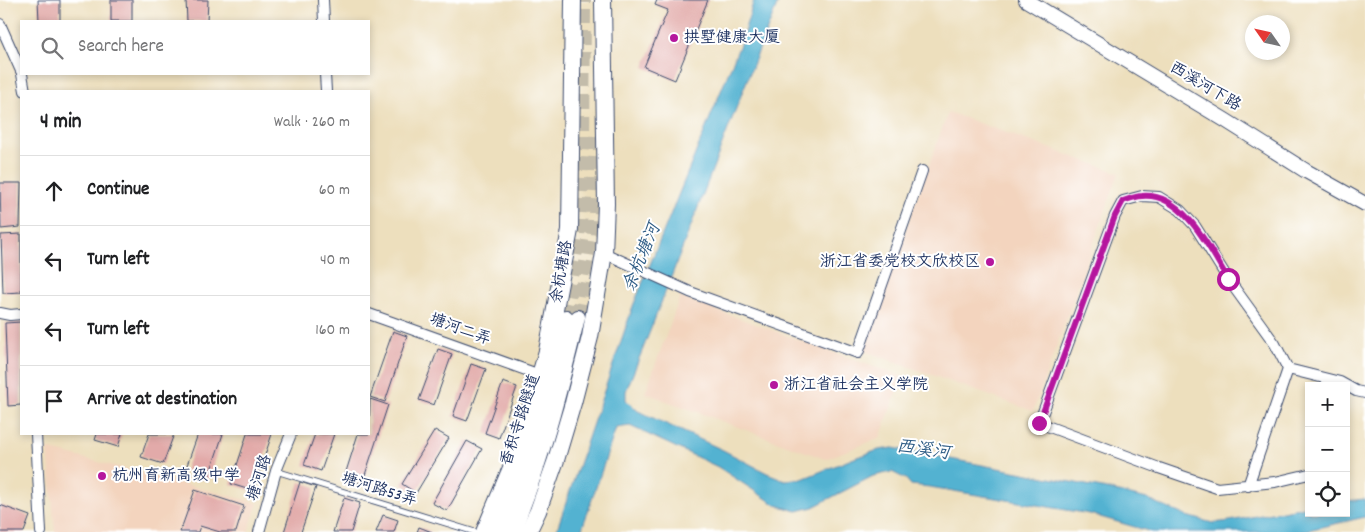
<!DOCTYPE html>
<html lang="en">
<head>
<meta charset="utf-8">
<style>
	body { margin:0; font-family:Dekko,"LXGW WenKai TC",sans-serif; background:#f6f6f6; color:#202124 }
	.controls { position:absolute; right:15px; bottom:15px; display:grid; overflow:hidden; border-radius:0px; box-shadow:0 2px 8px #0003 }
	.controls button { width:45px; height:45px; display:grid; place-items:center; padding:0; border:0; border-bottom:1px solid #e0e0e0; background:#fff; color:#202124; font:25px sans-serif }
	.compass { position:absolute; left:1245px; top:15px; width:45px; height:45px; border-radius:50%; background:#fff; box-shadow:0 2px 8px #0003; rotate:304deg }
	.stop { position:absolute; width:15px; height:15px; margin:-11px; border:4px solid #b5179e; border-radius:50%; background:#fff }
	.stop.end { background:#b5179e; border-color:#fff; box-shadow:0 1px 5px #0008 }
	.list { margin:0; padding:0; list-style:none }
	h2 { display:flex; justify-content:space-between; align-items:center; height:65px; margin:0; padding:0 20px; font-size:21px }
	h2 small { font-size:16px; font-weight:400; color:#757577 }
	.list li { display:grid; grid-template-columns:32px 1fr auto; gap:15px; align-items:center; box-sizing:border-box; height:70px; padding:0 20px; border-top:1px solid #e0e0e0 }
	.list b { display:block; font-size:19px; white-space:nowrap }
	.list em { font-size:16px; font-style:normal; color:#757577 }
	.icon { flex:none; width:28px; height:28px; fill:none; stroke:currentColor; stroke-width:2; stroke-linecap:round; stroke-linejoin:round }
	.map { position:relative; flex:none; width:1365px; height:532px; overflow:hidden }
	.search { position:absolute; background:#fff; box-shadow:0 2px 8px #0003; left:20px; top:20px; width:350px; height:55px; display:flex; align-items:center; gap:12px; box-sizing:border-box; padding:0 18px; border-radius:0px; color:#757577; font-size:19px }
	.panel { position:absolute; background:#fff; box-shadow:0 2px 8px #0003; left:20px; top:90px; width:350px; height:345px; border-radius:0px }
	.map>svg:first-child { display:block }
</style>
</head>
<body>
<div class="map">
<svg width="1365" height="532" viewBox="0 0 1365 532">
	<rect width="100%" height="100%" fill="#fff"/>
	<filter id="ink" filterUnits="userSpaceOnUse"><feTurbulence type="fractalNoise" baseFrequency=".02" numOctaves="2"/><feDisplacementMap in="SourceGraphic" scale="10" xChannelSelector="R" yChannelSelector="G"/><feConvolveMatrix kernelMatrix="1 2 1 2 8 2 1 2 1" color-interpolation-filters="sRGB"/></filter>
	<filter id="wash" filterUnits="userSpaceOnUse"><feTurbulence type="fractalNoise" baseFrequency=".0096" numOctaves="4" result="noise"/><feDisplacementMap in="SourceGraphic" scale="20" xChannelSelector="R" yChannelSelector="G"/><feGaussianBlur stdDeviation="1.12" result="paint"/><feColorMatrix in="noise" values="0 0 0 0 0 0 0 0 0 0 0 0 0 0 0 0 0 1.4 0 .05"/><feComposite in="paint" operator="in"/></filter>
	<g filter="url(#wash)">
		<rect width="100%" height="100%" fill="#eddfbd"/>
		<path fill="#f3d4be" d="M948,112L1119,173L1033,411L862,350Z
			M680,297L902,377L880,438L825,459L645,393Z
			M48,449L258,503L248,532H55Z"/>
		<path fill="#53b2d1" stroke="#377098" d="M754,0H779C726,130 679,261 626,391V400L638,411L723,450L767,473L785,480L802,479L857,457L879,450L893,448L1102,488L1147,499L1186,516L1213,523L1230,521L1309,506V513H1346V501L1365,499V517L1299,532H1152L1090,514L930,487L911,485L906,479L892,472L873,476L813,507L797,511L776,505L718,467L630,426L616,428L581,532H556L633,306L741,42Z"/>
		<g id="blocks">
			<path fill="#e2aaa9" d="M38,0H60V21H39Z
				M111,0H132V21H111Z
				M186,0H208L207,21H187Z
				M657,0H708L675,80L644,67L668,10L655,5Z
				M0,183H21L20,227L1,229Z
				M21,234V292L3,293L1,235Z
				M21,322V405L8,406L5,323Z
				M393,331L407,336L385,402L370,397Z
				M438,349L452,354L434,405L419,400Z
				M471,364L486,369L467,421L453,416Z
				M503,382L517,387L499,438L485,433Z
				M370,399L388,405L362,484L344,478L358,434H369Z
				M435,430L449,438L416,493L402,484Z
				M97,434H122L118,447L95,440Z
				M149,434H174L163,464L141,457Z
				M198,434H223L208,479L185,471Z
				M247,434H272L253,491L231,484Z
				M315,434H334L321,471L304,465Z
				M467,441L482,449L447,511L432,503Z
				M300,482L316,487L301,532H284Z
				M195,490L244,506L236,532H220L200,526L198,532H180Z
				M344,498L360,503L351,532H333Z
				M0,505L30,516L24,532H0Z
				M383,515L398,520L394,532H376Z
				M419,527L432,532H417Z"/>
		</g>
	</g>
	<g filter="url(#ink)">
		<use href="#blocks" fill-opacity="0" stroke="#3a496c" stroke-width="1"/>
		<g fill="none" stroke-linecap="round" stroke-linejoin="round">
			<path stroke="#c3bcaa" stroke-width="14" stroke-dasharray="14 7" stroke-linecap="butt" d="M566,317L578,237L583,145L584,0
				M578,317L591,230L597,131"/>
			<g stroke="#3a496c" stroke-width="7">
				<path id="lane" d="M276,471L475,532"/>
			</g>
			<g stroke="#3a496c" stroke-width="12">
				<path id="street" d="M323,0L324,21
					M0,24L21,71
					M22,74L25,91
					M325,74L326,91
					M604,253L690,292L858,353L922,171
					M0,313L10,315L21,314
					M369,314L540,375
					M1288,369L1340,382L1356,391L1365,393
					M36,434L41,532
					M1248,486L1288,369L1275,344L1228,279L1195,226L1180,210L1159,197L1142,196L1123,201L1115,216L1039,423L1159,468L1217,488L1275,482L1309,474
					M259,532L276,471L291,434"/>
			</g>
			<g stroke="#3a496c" stroke-width="16">
				<path id="secondary" d="M1026,0L1225,120L1306,171L1365,204
					M499,532L534,444L561,350L566,317
					M513,532C542,462 560,391 578,317"/>
			</g>
			<g stroke="#3a496c" stroke-width="18">
				<path id="primary" d="M484,532L516,456L547,351L570,230L573,0
					M528,532L538,511L556,460L573,403L590,337L604,253L606,204L603,0"/>
			</g>
			<use href="#lane" stroke="#fff" stroke-width="5"/>
			<use href="#street" stroke="#fff" stroke-width="10"/>
			<use href="#secondary" stroke="#fff" stroke-width="14"/>
			<use href="#primary" stroke="#fff" stroke-width="16"/>
		</g>
	</g>
	<g fill="none" stroke-linecap="round" stroke-linejoin="round" filter="url(#ink)">
		<path stroke="#b5179e" stroke-width="6" d="M1039,423L1115,216L1123,201C1129,199 1136,196 1142,196C1183,192 1210,249 1228,279"/>
	</g>
	<g fill="#b5179e" stroke="#fff" stroke-width="2">
		<circle cx="674" cy="38" r="5"/>
		<circle cx="990" cy="262" r="5"/>
		<circle cx="774" cy="385" r="5"/>
		<circle cx="102" cy="476" r="5"/>
	</g>
	<g text-anchor="middle" dominant-baseline="central" stroke-width="4" stroke-linejoin="round" paint-order="stroke">
		<g font-size="16" fill="#1b2f5e" stroke="#fff" text-anchor="start">
			<text x="684" y="38">拱墅健康大厦</text>
			<text x="980" y="262" text-anchor="end">浙江省委党校文欣校区</text>
			<text x="784" y="385">浙江省社会主义学院</text>
			<text x="112" y="476">杭州育新高级中学</text>
		</g>
		<g font-size="16" fill="#1b2f5e" stroke="#fff">
			<text transform="translate(1205 87) rotate(31)">西溪河下路</text>
			<text transform="translate(562 272) rotate(-80)">余杭塘路</text>
			<text transform="translate(460 330) rotate(20)">塘河二弄</text>
			<text transform="translate(521 420) rotate(-72)">香积寺路隧道</text>
			<text transform="translate(260 478) rotate(-72)">塘河路</text>
			<text transform="translate(379 490) rotate(17)">塘河路53弄</text>
		</g>
		<g font-size="18" font-style="italic" fill="#2f5d86" stroke="#fff">
			<text transform="translate(643 258) rotate(-68)">余杭塘河</text>
			<text transform="translate(923 451) rotate(8)">西溪河</text>
		</g>
	</g>
</svg>
<div class="controls">
<button>+</button>
<button>−</button>
<button><svg class="icon" aria-label="locate" viewBox="0 0 24 24"><circle cx="12" cy="12" r="6"/><path d="M12 2v4M12 18v4M2 12h4M18 12h4"/></svg></button>
</div>
<svg class="compass" viewBox="-18 -18 36 36"><path d="M0-13l5 13h-10z" fill="#e53935"/><path d="M0 13l5-13h-10z" fill="#757577"/></svg>
<div class="stop" style="left:1228px;top:279px"></div>
<div class="stop end" style="left:1039px;top:423px"></div>
<div class="search"><svg class="icon" aria-label="search" viewBox="0 0 24 24"><circle cx="10" cy="10" r="6"/><path d="M15 15l6 6"/></svg>Search here</div>
<section class="panel">
<h2>4 min<small>Walk · 260 m</small></h2>
<ul class="list">
<li><svg class="icon" aria-label="ahead" viewBox="0 0 24 24"><path d="M12 20V5M6 11l6-6 6 6"/></svg><div><b>Continue</b></div><em>60 m</em></li>
<li><svg class="icon" aria-label="left" viewBox="0 0 24 24"><path d="M17 20v-9H6M10 6l-5 5 5 5"/></svg><div><b>Turn left</b></div><em>40 m</em></li>
<li><svg class="icon" aria-label="left" viewBox="0 0 24 24"><path d="M17 20v-9H6M10 6l-5 5 5 5"/></svg><div><b>Turn left</b></div><em>160 m</em></li>
<li><svg class="icon" aria-label="arrive" viewBox="0 0 24 24"><path d="M6 21V4h12l-3 4 3 4H6"/></svg><div><b>Arrive at destination</b></div></li>
</ul>
</section>
</div>
</body>
</html>
